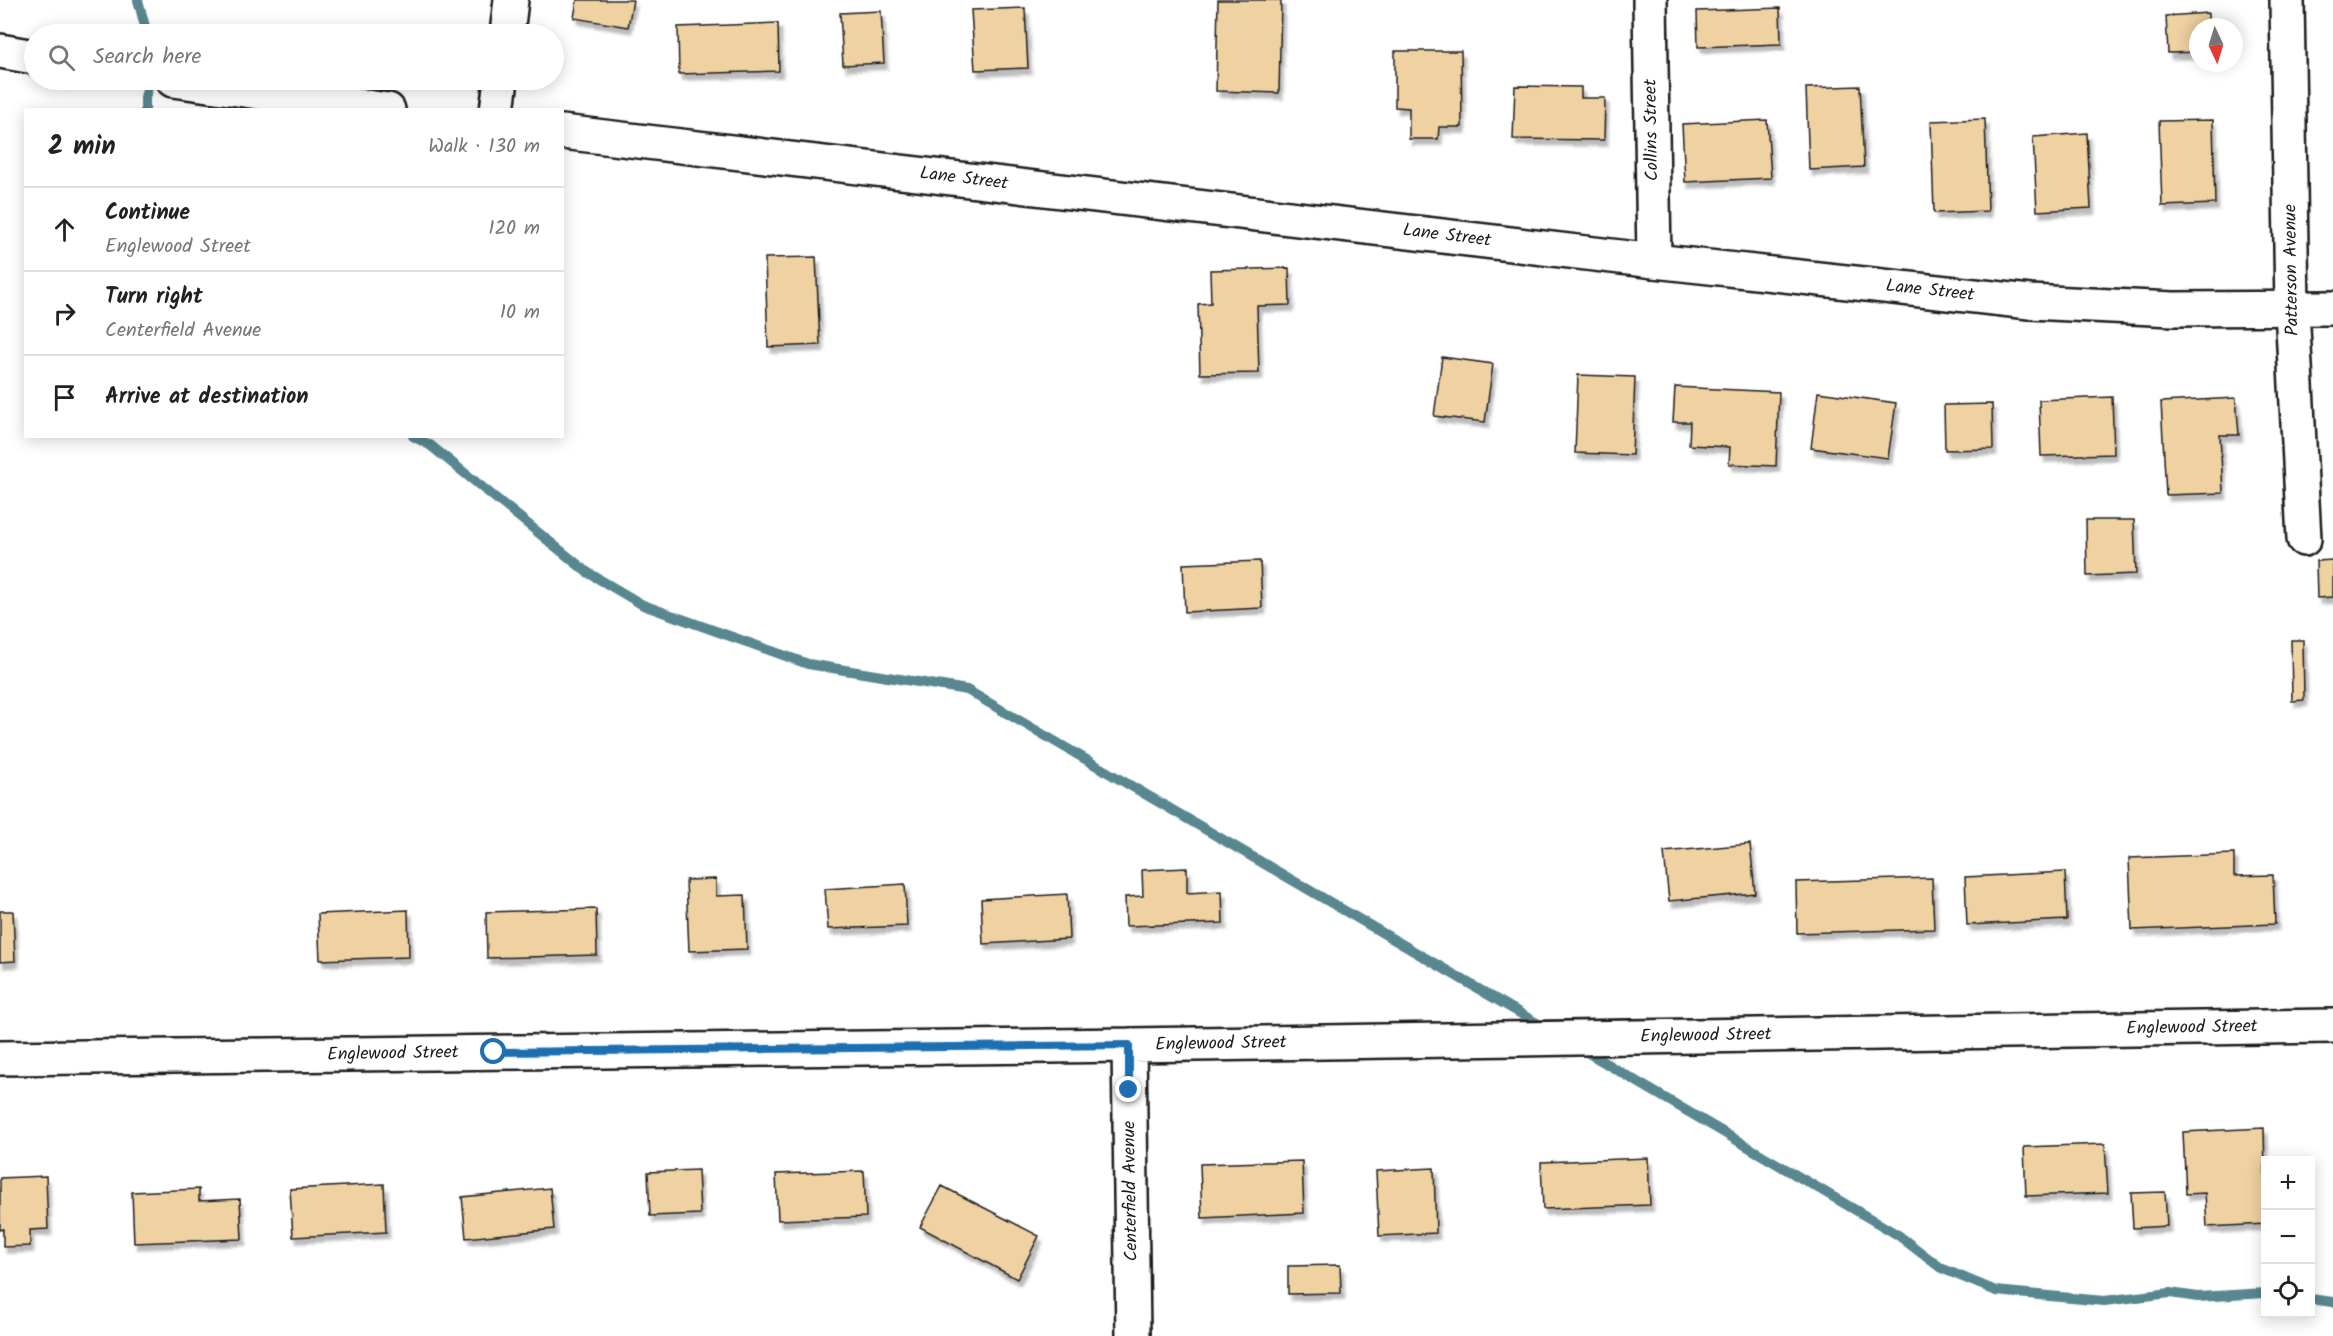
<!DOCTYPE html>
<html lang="en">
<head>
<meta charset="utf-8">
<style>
	body { margin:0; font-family:Kalam,sans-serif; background:#f2f2f2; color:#222 }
	.controls { position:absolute; right:18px; bottom:18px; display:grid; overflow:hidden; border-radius:0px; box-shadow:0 3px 15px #0003 }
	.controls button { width:54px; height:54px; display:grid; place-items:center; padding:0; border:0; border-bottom:2px solid #e0e0e0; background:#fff; color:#222; font:30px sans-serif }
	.compass { position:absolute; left:2189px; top:18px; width:54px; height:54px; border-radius:50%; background:#fff; box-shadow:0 3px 15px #0003; rotate:176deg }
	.stop { position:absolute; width:18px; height:18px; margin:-14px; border:4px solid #1f6fb2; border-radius:50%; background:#fff }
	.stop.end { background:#1f6fb2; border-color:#fff; box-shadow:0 2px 6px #0008 }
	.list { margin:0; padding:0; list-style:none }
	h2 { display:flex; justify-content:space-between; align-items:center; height:78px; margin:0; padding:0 24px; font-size:26px }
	h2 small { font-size:20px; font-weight:400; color:#767676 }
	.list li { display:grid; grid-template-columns:39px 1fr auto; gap:18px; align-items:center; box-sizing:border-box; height:84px; padding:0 24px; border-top:2px solid #e0e0e0 }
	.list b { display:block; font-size:22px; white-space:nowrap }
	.list p { margin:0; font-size:20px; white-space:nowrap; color:#767676 }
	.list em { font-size:20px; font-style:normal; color:#767676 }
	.icon { flex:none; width:33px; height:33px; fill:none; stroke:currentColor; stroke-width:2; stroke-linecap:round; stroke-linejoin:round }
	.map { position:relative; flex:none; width:2333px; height:1336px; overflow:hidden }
	.search { position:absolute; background:#fff; box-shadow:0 3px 15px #0003; left:24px; top:24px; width:540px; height:66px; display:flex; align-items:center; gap:15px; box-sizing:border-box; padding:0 21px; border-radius:33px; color:#767676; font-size:22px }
	.panel { position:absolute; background:#fff; box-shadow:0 3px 15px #0003; left:24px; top:108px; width:540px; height:330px; border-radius:0px }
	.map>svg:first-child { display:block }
</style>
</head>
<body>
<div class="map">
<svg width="2333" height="1336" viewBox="0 0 2333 1336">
	<defs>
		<filter id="shadow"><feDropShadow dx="3.5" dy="6" stdDeviation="1.5" flood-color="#0004"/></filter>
	</defs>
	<rect width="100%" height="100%" fill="#fff"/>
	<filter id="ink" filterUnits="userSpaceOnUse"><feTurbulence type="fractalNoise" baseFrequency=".0167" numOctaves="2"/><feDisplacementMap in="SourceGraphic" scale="12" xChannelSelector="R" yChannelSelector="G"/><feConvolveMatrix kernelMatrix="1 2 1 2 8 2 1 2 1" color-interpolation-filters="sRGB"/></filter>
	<g filter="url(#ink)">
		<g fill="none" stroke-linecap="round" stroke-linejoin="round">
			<path stroke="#588790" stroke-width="10" d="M138,0L147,34
				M145,110V97L150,80
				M413,436L430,445L587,572L643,605L808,664L967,690L1547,1029
				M1578,1047L1898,1235L1941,1268L1996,1291L2104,1301L2170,1293L2198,1297L2266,1293
				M2310,1299L2333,1302"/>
		</g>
		<path fill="#efd1a2" stroke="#1c1c1c" stroke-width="1.5" filter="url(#shadow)" d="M577,0H633L628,27L574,18Z
			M1218,0H1281L1279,93L1216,91Z
			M1025,8L1028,68L975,70L971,10Z
			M1780,8L1781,44L1698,47L1697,11Z
			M881,11L884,63L843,65L840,13Z
			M2208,13V27H2198V52L2168,53L2166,16Z
			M778,23L779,71L679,74L678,27Z
			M1395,51H1461L1462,127H1439L1438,139H1409V108L1395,107Z
			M1515,86L1581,87V98H1605L1604,140L1513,139Z
			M1860,86L1864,167L1809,170L1806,88Z
			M1985,119L1988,211L1934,213L1931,121Z
			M1767,120L1771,178L1685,182L1682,124Z
			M2213,120L2215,204L2162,206L2159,121Z
			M2087,133L2091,208L2037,211L2033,137Z
			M816,257L820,345L768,347L765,258Z
			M1289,268L1290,305L1257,306L1259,373L1200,374L1198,304L1211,303L1210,270Z
			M1442,357L1493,364L1485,422L1434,416Z
			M1578,375L1635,377L1632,455L1575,453Z
			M1675,387L1779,392L1776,466L1729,464L1730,447L1689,445L1690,422H1673Z
			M1818,392L1896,403L1888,458L1811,448Z
			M2112,397L2114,454L2041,456L2039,400Z
			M2236,398L2239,435H2220L2223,493L2166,495L2161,402Z
			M1992,404L1993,449L1945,450L1944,405Z
			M2086,520H2134L2136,574L2087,576Z
			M2333,560V597L2317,598L2316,561Z
			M1260,561L1262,608L1185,612L1183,564Z
			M2291,640H2303L2304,700L2292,701Z
			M1750,844L1755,893L1669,901L1664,852Z
			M2234,854V876L2273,875L2275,924L2132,930L2129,858Z
			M1187,868V893L1222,891L1223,923L1126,926L1125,897L1143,896L1142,870Z
			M2065,872L2067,920L1967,925L1965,877Z
			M1932,878L1934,929L1797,933L1796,882Z
			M716,879V896L745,895L747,949L689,951L686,880Z
			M905,884L907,926L828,929L825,889Z
			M1067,894L1069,939L983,944L981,899Z
			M596,909L597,955L487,958L486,912Z
			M408,910L409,957L320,960L318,914Z
			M0,911H13L15,961L0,962Z
			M2264,1128L2266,1224L2207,1227L2205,1193L2186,1194L2183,1132Z
			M2105,1144L2108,1193L2026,1196L2024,1147Z
			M1648,1158L1650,1205L1543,1209L1541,1162Z
			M1302,1161L1304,1213L1202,1218L1200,1164Z
			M1434,1168L1436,1233L1379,1236L1376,1171Z
			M698,1170L700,1214L650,1216L648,1172Z
			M864,1171L866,1217L778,1220L776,1174Z
			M46,1176L48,1229L30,1230V1246L3,1247V1229L0,1230V1178Z
			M384,1184L386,1232L293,1237L290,1189Z
			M942,1186L1039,1236L1017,1279L920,1227Z
			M550,1188L554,1229L466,1238L462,1197Z
			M199,1189V1201L240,1199L242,1239L134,1243L132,1192Z
			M2165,1192L2167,1226L2133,1228L2131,1193Z
			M1340,1265L1341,1293L1288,1294V1266Z"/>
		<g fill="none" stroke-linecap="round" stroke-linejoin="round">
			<g stroke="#1c1c1c" stroke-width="38">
				<path id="minor" d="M1650,0L1654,261
					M2287,0L2292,308L2304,539
					M507,34L511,0
					M497,110L501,80
					M1129,1045L1133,1336
					M0,1058L1129,1045L2333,1026"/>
			</g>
			<g stroke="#1c1c1c" stroke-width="38">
				<path id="major" d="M0,51L34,57
					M173,80L388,110
					M562,132L1654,261L2030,302L2173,309L2333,308"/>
			</g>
			<use href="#minor" stroke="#fff" stroke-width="33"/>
			<use href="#major" stroke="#fff" stroke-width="33"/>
		</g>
	</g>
	<g fill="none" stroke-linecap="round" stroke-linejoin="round" filter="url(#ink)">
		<path stroke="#1f6fb2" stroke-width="8" d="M494,1052L1129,1045V1090"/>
	</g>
	<g text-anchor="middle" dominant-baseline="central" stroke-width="4.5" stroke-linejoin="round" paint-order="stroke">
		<g font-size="18" fill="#1c1c1c" stroke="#fff">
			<text transform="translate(1652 130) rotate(-91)">Collins Street</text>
			<text transform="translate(964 179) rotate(7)">Lane Street</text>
			<text transform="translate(1447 236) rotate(7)">Lane Street</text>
			<text transform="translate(2292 270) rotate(-91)">Patterson Avenue</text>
			<text transform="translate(1930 291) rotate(6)">Lane Street</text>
			<text transform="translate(2192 1028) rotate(-1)">Englewood Street</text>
			<text transform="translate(1706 1036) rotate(-1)">Englewood Street</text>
			<text transform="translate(1221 1044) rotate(-1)">Englewood Street</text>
			<text transform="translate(393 1054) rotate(-1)">Englewood Street</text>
			<text transform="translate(1131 1191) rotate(-91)">Centerfield Avenue</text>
		</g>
	</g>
</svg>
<div class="controls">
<button>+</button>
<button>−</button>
<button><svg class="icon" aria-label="locate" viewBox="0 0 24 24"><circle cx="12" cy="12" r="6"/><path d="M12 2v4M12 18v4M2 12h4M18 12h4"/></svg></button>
</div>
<svg class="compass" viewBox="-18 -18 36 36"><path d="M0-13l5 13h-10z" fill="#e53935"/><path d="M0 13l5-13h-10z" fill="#767676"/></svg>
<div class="stop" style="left:494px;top:1052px"></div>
<div class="stop end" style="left:1129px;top:1090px"></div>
<div class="search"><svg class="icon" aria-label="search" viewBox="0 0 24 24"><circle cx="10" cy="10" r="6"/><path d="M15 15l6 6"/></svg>Search here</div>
<section class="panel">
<h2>2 min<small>Walk · 130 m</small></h2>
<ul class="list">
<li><svg class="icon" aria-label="ahead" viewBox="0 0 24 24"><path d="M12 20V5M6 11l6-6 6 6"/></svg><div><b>Continue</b><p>Englewood Street</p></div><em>120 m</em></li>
<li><svg class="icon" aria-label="right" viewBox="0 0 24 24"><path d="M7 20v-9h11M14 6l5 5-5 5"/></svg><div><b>Turn right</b><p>Centerfield Avenue</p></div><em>10 m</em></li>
<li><svg class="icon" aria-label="arrive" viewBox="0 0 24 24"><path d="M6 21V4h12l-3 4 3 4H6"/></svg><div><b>Arrive at destination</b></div></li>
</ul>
</section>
</div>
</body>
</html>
